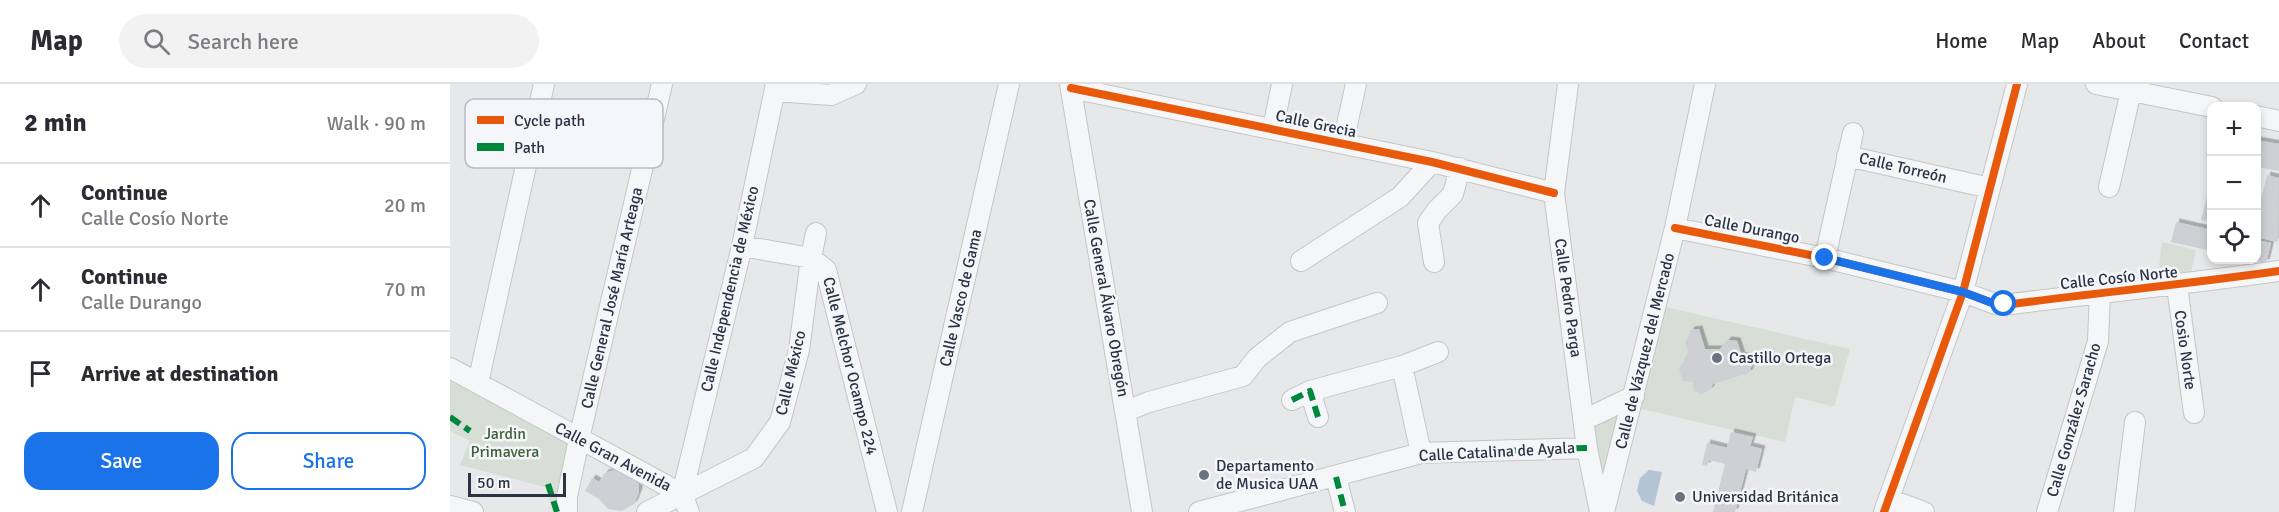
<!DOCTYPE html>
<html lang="en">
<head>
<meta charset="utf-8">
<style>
	body { margin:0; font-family:Signika,sans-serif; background:#f2f2f3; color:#2b2b33 }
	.controls { position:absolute; right:18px; top:18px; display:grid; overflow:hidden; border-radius:12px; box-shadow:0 3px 9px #0003 }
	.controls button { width:54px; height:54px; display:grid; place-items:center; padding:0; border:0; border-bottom:2px solid #e1e1e2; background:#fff; color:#2b2b33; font:30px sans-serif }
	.scale { position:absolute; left:18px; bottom:15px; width:98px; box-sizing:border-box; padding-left:6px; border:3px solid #2b3445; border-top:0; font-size:16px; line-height:21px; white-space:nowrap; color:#2b3445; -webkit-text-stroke:4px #f4f6f9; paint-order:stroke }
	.stop { position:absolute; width:18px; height:18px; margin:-14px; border:4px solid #1a73e8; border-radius:50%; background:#fff }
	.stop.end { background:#1a73e8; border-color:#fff; box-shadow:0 2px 6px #0008 }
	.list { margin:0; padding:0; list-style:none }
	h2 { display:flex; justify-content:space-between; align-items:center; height:78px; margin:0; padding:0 24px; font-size:26px }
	h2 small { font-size:20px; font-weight:400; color:#7c7c81 }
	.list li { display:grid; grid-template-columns:39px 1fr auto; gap:18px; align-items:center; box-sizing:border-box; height:84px; padding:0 24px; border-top:2px solid #e1e1e2 }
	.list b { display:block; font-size:22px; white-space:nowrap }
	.list p { margin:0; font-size:20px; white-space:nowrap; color:#7c7c81 }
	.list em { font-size:20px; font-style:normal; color:#7c7c81 }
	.actions { display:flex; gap:12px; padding:18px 24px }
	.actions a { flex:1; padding:14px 0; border:2px solid #1a73e8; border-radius:18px; text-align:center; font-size:21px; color:#1a73e8 }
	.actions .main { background:#1a73e8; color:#fff }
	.icon { flex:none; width:33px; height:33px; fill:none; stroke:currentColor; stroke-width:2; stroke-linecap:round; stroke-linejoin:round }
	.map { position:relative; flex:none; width:1829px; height:428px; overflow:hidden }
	header { display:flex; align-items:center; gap:36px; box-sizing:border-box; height:84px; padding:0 30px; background:#fff; border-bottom:2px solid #e1e1e2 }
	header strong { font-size:28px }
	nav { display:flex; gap:33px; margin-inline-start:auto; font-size:21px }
	.search { width:420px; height:54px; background:#f2f2f3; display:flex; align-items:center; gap:15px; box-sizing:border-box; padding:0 21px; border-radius:33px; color:#7c7c81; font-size:22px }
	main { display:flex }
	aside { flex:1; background:#fff }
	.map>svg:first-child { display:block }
</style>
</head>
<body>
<header>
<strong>Map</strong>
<div class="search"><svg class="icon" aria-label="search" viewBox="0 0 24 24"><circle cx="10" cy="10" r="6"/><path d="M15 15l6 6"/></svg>Search here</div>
<nav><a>Home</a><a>Map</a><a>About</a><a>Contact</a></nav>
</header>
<main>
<aside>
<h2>2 min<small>Walk · 90 m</small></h2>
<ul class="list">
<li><svg class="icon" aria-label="ahead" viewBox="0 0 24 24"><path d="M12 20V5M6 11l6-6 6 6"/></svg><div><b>Continue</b><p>Calle Cosío Norte</p></div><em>20 m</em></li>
<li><svg class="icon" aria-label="ahead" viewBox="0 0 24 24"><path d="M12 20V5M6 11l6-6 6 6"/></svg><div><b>Continue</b><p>Calle Durango</p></div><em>70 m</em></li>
<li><svg class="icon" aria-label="arrive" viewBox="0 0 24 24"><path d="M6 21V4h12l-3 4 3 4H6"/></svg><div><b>Arrive at destination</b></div></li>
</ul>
<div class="actions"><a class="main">Save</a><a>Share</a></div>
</aside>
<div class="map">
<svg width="1829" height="428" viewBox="0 0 1829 428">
	<defs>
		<filter id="shadow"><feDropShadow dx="3.5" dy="-3.5" stdDeviation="0" flood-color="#0004"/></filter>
	</defs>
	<rect width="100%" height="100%" fill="#e6e8ea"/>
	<path fill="#d6ded6" d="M1712,158L1746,166L1741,188L1708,191Z
		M1215,223L1400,265L1384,323L1345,313L1335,358L1191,325Z
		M0,292L121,360L111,428H103L95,403L10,381L20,357L0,347Z
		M1170,327L1149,410L1142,345Z"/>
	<path fill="#b4c4d5" d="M1199,386L1212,388L1204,422L1192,417L1187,407L1190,394Z"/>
	<path fill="#ced0d3" filter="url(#shadow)" d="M1762,49V72L1756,71Z
		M1806,56L1829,60V87L1806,83Z
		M1817,91L1829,94L1828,158L1806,153V136Z
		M1761,97H1762V138L1751,136Z
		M1726,138L1762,146V167L1721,158Z
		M1806,156L1821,159L1816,179L1806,177Z
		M1249,245L1255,265H1270L1278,256L1287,257L1292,272H1297L1303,278L1299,289L1263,300L1260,306L1252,310L1244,307L1243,298L1233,297L1229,286L1238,268L1235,259L1241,246Z
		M1281,348L1303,353L1300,362L1312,365L1306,388L1296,385L1285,428H1263L1275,380L1259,376L1257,382L1252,381L1257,359L1277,364Z
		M168,385L186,394L189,401V408L184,420L172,427L158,425L149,415L135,407L142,394L149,398L155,389Z"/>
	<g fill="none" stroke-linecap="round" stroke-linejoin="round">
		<g stroke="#c4c6c8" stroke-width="22">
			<path id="minor" d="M620,0L692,428
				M1118,0L1104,109L1137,364L1150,428
				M1646,0L1762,23
				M621,4L982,78L1104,109
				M325,7L381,11L406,0
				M1806,32L1829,37
				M823,44L832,0
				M893,59L906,0
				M1397,72L1540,104
				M1659,103L1681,7
				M1225,144L1375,174L1513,208L1545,220L1554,221C1646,209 1738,200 1829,187
				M292,162L361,174L376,186L437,428
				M1375,174L1403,49
				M851,177L950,113L982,78
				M984,178L978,139L987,126L1003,110L1010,84
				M1727,202L1744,329
				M952,282L971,369
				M0,284L232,410
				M28,299L94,0
				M860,307L952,282L988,268
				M842,316L860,307L868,333
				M676,327L699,318L793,292L807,274L840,248L927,219
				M1134,336L1184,312
				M886,393L895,428
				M232,410L292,162L326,0
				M232,410L239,428
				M1439,415L1474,428
				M0,422L23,428
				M117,428V413L129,355L212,0
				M197,428L304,374L330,338L349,266L361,174L366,149
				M462,428L559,0
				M749,428L971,369L1137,364
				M1154,428L1225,144L1255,0
				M1434,428L1513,208L1567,0
				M1597,428L1648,257L1650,208
				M1674,428L1685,338"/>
		</g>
		<use href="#minor" stroke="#f5f6f7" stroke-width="20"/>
		<path stroke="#00873e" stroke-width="6" stroke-dasharray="12 6" stroke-linecap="butt" d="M842,316L860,307L868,333
			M0,333L20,347
			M1018,368L1137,364
			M886,393L895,428
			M98,400L107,428"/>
		<g stroke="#f4f6f9" stroke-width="11">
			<path id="cycleway" d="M621,4L982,78L1104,109
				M1225,144L1375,174L1513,208L1545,220L1554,221C1646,209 1738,200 1829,187
				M1434,428L1513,208L1567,0"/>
		</g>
		<use href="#cycleway" stroke="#e8590c" stroke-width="8"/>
	</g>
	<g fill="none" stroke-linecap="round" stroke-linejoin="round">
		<path stroke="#1a73e8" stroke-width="8" d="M1375,174L1513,208L1545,220H1554"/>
	</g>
	<g fill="#6c737f" stroke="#f4f6f9" stroke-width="2">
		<circle cx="1267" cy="274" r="6"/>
		<circle cx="754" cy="391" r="6"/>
		<circle cx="1230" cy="413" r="6"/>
	</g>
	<g text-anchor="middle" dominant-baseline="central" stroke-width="5" stroke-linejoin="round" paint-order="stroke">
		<g font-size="16" fill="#2b3445" stroke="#f4f6f9">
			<text transform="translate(866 40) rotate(12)">Calle Grecia</text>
			<text transform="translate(1453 84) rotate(13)">Calle Torreón</text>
			<text transform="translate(1302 145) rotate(11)">Calle Durango</text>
			<text transform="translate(1669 194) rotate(-6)">Calle Cosío Norte</text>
			<text transform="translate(280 205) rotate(-77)">Calle Independencia de México</text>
			<text transform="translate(162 214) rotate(-77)">Calle General José María Arteaga</text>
			<text transform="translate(511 214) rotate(-77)">Calle Vasco de Gama</text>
			<text transform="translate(656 214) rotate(80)">Calle General Álvaro Obregón</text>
			<text transform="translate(1118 214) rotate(82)">Calle Pedro Parga</text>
			<text transform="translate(1735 266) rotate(82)">Cosio Norte</text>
			<text transform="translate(1195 267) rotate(-76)">Calle de Vázquez del Mercado</text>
			<text transform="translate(400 282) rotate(76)">Calle Melchor Ocampo 224</text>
			<text transform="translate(341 289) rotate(-77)">Calle México</text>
			<text transform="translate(1624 336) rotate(-74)">Calle González Saracho</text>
			<text transform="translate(1047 368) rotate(-3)">Calle Catalina de Ayala</text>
			<text transform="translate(163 373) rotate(28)">Calle Gran Avenida</text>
		</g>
		<g font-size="16" fill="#2b3445" stroke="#f4f6f9" text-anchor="start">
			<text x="1279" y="274">Castillo Ortega</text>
			<text x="766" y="382">Departamento<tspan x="766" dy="18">de Musica UAA</tspan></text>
			<text x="1242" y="413">Universidad Británica</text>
		</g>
		<g font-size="16" fill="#3f6138" stroke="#f4f6f9">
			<text x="55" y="350">Jardin<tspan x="55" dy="18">Primavera</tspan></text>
		</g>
	</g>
	<rect x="15" y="15" width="198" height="69" rx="9" fill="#f4f6f9" stroke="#b8bcc3" stroke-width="1.5"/>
	<rect x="27" y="32" width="27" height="8" fill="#e8590c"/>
	<rect x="27" y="59" width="27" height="8" fill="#00873e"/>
	<g font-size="16" fill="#2b3445">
		<text x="64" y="42">Cycle path</text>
		<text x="64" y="69">Path</text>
	</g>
</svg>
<div class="controls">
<button>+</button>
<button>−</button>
<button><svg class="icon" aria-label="locate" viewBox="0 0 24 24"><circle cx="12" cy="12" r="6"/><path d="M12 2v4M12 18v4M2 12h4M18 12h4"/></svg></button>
</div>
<div class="scale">50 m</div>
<div class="stop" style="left:1554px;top:220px"></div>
<div class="stop end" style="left:1375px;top:174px"></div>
</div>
</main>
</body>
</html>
